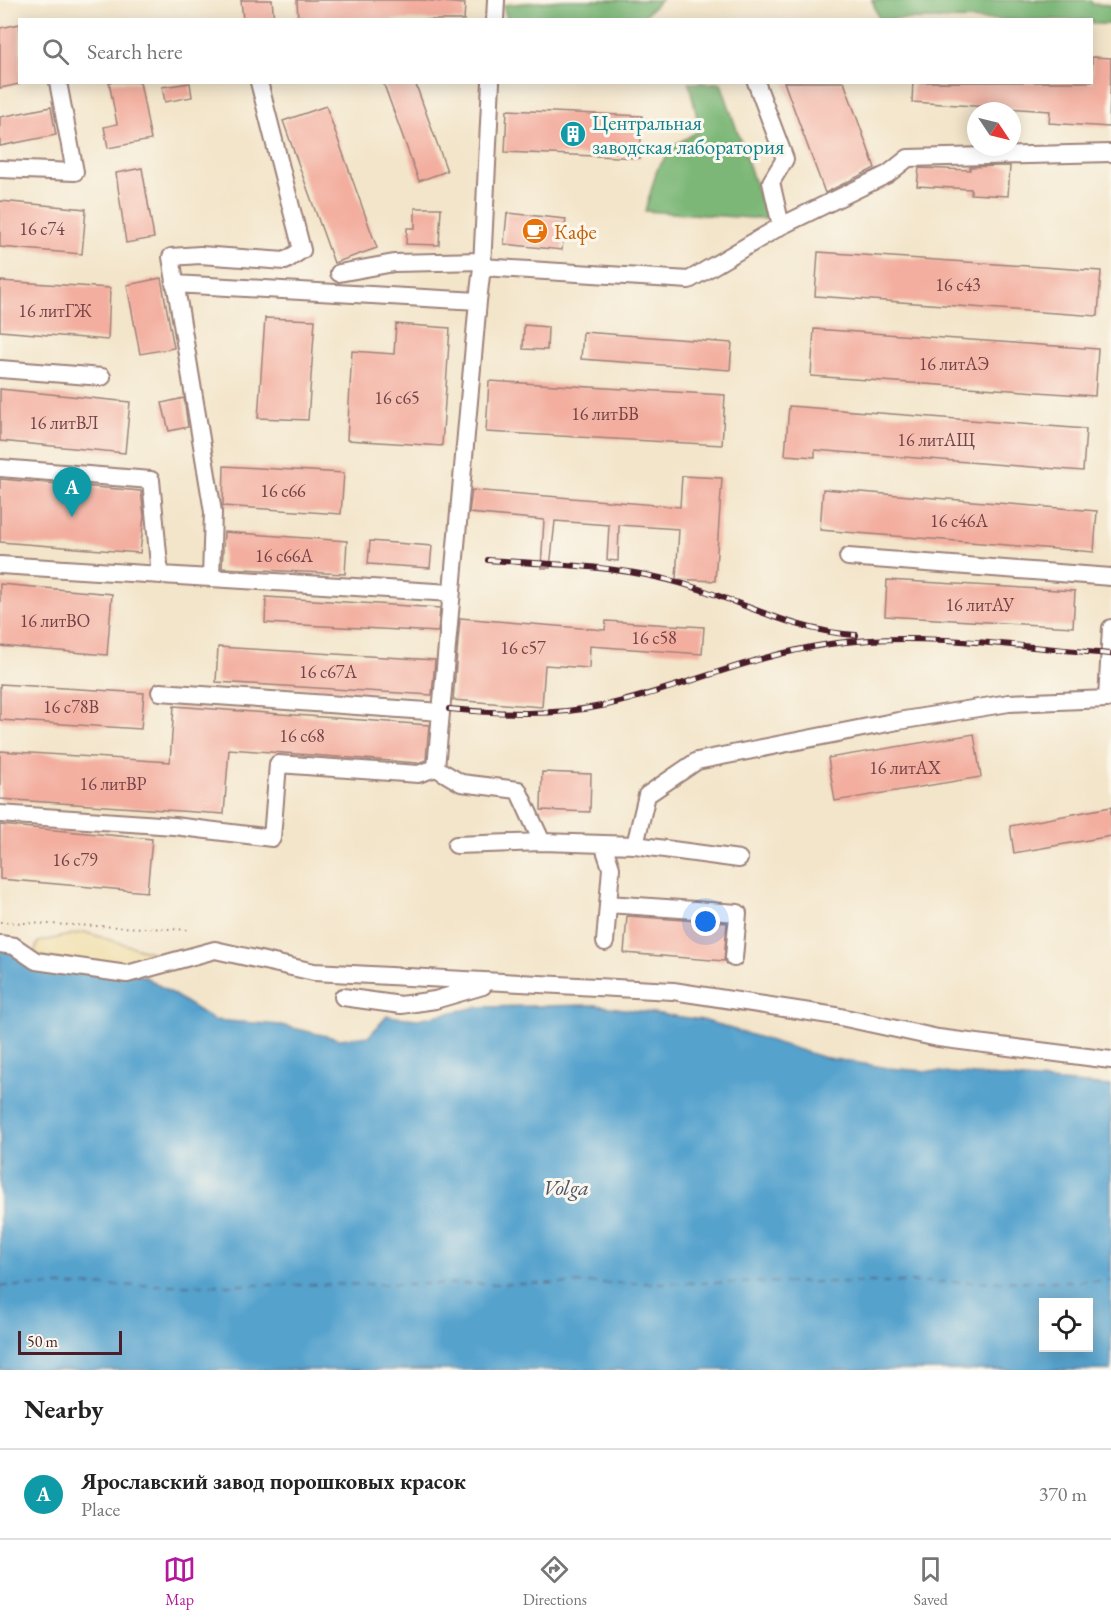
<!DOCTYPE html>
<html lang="en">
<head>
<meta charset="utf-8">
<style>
	body { margin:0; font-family:"EB Garamond",serif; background:#f6f6f6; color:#222 }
	.controls { position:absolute; right:18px; bottom:18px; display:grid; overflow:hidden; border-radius:0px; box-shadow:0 3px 15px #0003 }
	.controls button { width:54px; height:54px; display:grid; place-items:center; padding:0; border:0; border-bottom:2px solid #e0e0e0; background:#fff; color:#222; font:30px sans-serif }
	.compass { position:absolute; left:967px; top:102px; width:54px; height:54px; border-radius:50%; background:#fff; box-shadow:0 3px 15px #0003; rotate:125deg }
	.scale { position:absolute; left:18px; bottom:15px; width:104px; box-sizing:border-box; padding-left:6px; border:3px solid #4a1f2b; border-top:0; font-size:16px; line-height:21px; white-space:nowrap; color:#4a1f2b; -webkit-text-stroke:4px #fbf7ec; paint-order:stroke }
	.you { position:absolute; left:706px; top:922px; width:21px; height:21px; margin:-15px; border:4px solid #fff; border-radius:50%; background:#1a73e8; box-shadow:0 0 0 9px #1a73e833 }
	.badge { display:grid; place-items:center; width:39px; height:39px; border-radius:50%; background:#b5179e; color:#fff; font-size:20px; font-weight:700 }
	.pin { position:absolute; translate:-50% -50px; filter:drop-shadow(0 2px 3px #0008) }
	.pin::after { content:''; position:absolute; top:32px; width:21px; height:18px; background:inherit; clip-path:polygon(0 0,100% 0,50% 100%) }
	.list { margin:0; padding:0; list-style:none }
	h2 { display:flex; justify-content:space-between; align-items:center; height:78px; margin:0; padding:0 24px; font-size:26px }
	h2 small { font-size:20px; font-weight:400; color:#767676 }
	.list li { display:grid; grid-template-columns:39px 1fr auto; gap:18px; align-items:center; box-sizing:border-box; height:90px; padding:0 24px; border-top:2px solid #e0e0e0 }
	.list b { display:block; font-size:22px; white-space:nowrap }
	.list p { margin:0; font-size:20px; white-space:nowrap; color:#767676 }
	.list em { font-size:20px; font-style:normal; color:#767676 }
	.icon { flex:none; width:33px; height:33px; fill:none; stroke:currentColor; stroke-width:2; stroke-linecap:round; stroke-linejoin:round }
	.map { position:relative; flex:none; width:1111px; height:1370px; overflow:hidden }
	.search { position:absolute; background:#fff; box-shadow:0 3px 15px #0003; left:18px; right:18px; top:18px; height:66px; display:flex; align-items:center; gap:15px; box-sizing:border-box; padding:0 21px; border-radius:0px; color:#767676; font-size:22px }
	.sheet { height:168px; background:#fff }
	nav { display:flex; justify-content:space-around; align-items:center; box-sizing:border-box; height:84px; border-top:2px solid #e0e0e0; background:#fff; font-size:16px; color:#767676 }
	nav a { display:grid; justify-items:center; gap:3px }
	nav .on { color:#b5179e }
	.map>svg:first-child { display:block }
</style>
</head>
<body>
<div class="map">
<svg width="1111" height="1370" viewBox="0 0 1111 1370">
	<rect width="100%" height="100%" fill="#fbf7ec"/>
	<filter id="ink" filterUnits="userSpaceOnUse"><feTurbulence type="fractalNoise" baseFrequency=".0167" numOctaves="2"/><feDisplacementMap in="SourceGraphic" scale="12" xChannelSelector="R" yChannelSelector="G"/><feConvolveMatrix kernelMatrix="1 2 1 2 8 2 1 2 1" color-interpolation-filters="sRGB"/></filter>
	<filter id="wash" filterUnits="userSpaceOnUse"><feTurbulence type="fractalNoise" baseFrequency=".008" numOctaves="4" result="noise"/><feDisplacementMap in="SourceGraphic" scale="24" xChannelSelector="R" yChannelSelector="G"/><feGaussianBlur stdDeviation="1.35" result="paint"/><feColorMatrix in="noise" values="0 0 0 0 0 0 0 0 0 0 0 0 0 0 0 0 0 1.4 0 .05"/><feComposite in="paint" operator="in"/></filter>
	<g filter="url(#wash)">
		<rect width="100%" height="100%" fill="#f3e5ca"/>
		<path fill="#7bb777" stroke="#626b51" stroke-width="1.5" d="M563,0H661L645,15L644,20L507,19L503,5Z
			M872,0H1091L1092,4L1111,5V24H1092V20L879,19Z
			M689,83H721L767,219L645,211L657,170L673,146L700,130Z"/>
		<path fill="#eeda9e" stroke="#9c7c64" stroke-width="1.5" d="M84,932L157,954L121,971L33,957L38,942Z"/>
		<path fill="#54a2cd" stroke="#4f607c" stroke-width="1.5" fill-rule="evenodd" d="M0,949L144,976L214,1020L281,1025L339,1039L369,1036L387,1016L418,1019L478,1007L596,1005L703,1020L822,1057L888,1068L1111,1086V1370H0ZM1044,1302H1088V1348H1044Z"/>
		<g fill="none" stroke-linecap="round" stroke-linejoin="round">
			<path stroke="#4e536c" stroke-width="1.5" stroke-dasharray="8 6" stroke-linecap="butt" d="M0,1286L1111,1281"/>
		</g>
		<g id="blocks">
			<path fill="#f3ae9f" d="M241,0H272L274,20H243Z
				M297,0H422L465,4L464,20H298Z
				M20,24V84L0,88V28Z
				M1092,57L1111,58L1109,127L1049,123L1050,111L912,102L913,82H1092Z
				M109,82H140L151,140L108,148L104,127L117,124Z
				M383,82H415L447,171L419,181Z
				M784,82H844L875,168L825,193Z
				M190,83L192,97L165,102L162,87Z
				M326,106L377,248L334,263L283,121Z
				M51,107L56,135L0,146V117Z
				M507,110L642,116L640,158L505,152Z
				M999,166H1010L1008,196L971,194V189L917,186L919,168L970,170V167Z
				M142,168L154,238L126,243L116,173Z
				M0,201L86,209L82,254L0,247Z
				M415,208H441L439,245L406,244L407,228H415Z
				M507,213L566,219L562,250L504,244Z
				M818,252L1101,271L1098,316L815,296Z
				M161,278L174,348L140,354L127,285Z
				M0,281L110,288L108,340L0,331Z
				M265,318L315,320L308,420L258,418Z
				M396,324L450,328L442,446L347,440L352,351L394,354Z
				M524,325L548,327L547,350L523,349Z
				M814,329L1098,349L1095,396L811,376Z
				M583,332L732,343L730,370L581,359Z
				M489,381L725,395L722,445L486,432Z
				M0,389L130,402L125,453L0,441Z
				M184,398L188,427L169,431L162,403Z
				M789,406L1086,429L1083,471L815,450V457L785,455Z
				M224,466L344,473L341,514L223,506Z
				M682,476L722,478L715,581L676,579L679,529L619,525L618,561L607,560L609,525L555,521L550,568H541L544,520L469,513L472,490L680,507Z
				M0,479L141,491L144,516L140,553L0,542Z
				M823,489L1097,511L1094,552L820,530Z
				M224,532L347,541L345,574L222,568Z
				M370,541L432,546L430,568L368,564Z
				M887,580L1075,591L1073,627L885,616Z
				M0,584L112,594L107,655L0,646Z
				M266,597L440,608L438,632L265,623Z
				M460,618L605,630L606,621L704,627L702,654L590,646L589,668L545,665L542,707L453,700Z
				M218,647L435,660L432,695L216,682Z
				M0,684L144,693L141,729L0,720Z
				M174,706L429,725L426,760L418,763L229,749L224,814L0,799V751L170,762Z
				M974,734L981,777L835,801L828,758Z
				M542,772L591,774L590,812L541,810Z
				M1111,807V836L1014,853L1010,826Z
				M0,825L152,839L147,892L0,879Z
				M627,916L727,923L724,961L624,953Z"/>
		</g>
	</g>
	<g filter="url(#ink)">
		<use href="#blocks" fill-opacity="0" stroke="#9e827a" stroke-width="1.5"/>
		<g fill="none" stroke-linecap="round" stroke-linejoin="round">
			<g stroke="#9e827a" stroke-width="20">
				<path id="minor" d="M495,20L496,0
					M756,82L785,159L771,182L781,226
					M0,169L75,172L58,82
					M482,267L491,82
					M339,273L394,263L482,261
					M174,284L478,301L482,267L689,280L781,226L888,174L908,158L1111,153
					M478,301L436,768L461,783L518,790L542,842L635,845L647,795L697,761L898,721L1009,703L1107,699L1111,628
					M0,369L102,377
					M0,468L151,480L160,575
					M848,557L1111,577
					M0,565L451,593
					M211,578L213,512L171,257L200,255L285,261L302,250L259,82
					M160,692L441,712
					M0,814L174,826L272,838L278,764L418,774L436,768
					M603,844L611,868L605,942
					M456,845L542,842
					M635,845L739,859
					M608,904L738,913L734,958
					M0,944L14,946L36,961L127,974L215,950L314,972L673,991L836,1016L938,1038L1111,1060
					M343,997L401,1005L435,1000L483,986"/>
			</g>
			<path stroke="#9e827a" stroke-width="2" stroke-dasharray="1.5 4.5" stroke-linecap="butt" d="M0,922L191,930"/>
			<use href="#minor" stroke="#fff" stroke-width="16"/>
			<g stroke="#4a1f2b" stroke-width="6">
				<path id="rail" d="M488,560C545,564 604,565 660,578C729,593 785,631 856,635
					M449,709C502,714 554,716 607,705C682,688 753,655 830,644C922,631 1019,647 1111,654"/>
			</g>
			<use href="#rail" stroke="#fbf7ec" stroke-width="4" stroke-dasharray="11" stroke-linecap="butt"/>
		</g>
	</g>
	<defs>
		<g id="building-disc" transform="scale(1.35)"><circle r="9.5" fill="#0f9aa8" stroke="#fbf7ec"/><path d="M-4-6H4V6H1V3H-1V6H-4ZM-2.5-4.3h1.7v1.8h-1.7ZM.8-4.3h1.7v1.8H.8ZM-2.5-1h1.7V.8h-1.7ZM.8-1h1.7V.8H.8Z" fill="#fff"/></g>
		<g id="cafe-disc" transform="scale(1.35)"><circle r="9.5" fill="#e8710a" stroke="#fbf7ec"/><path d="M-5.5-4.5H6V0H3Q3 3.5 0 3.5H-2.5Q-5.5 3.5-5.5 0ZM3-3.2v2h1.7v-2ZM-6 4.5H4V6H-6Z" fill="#fff"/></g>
	</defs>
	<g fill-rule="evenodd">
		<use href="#building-disc" x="573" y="134"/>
		<use href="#cafe-disc" x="535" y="231"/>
	</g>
	<g text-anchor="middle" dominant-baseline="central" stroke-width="6" stroke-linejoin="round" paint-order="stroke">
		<g font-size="18" fill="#744348">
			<text x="42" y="228">16 с74</text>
			<text x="958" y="284">16 с43</text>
			<text x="55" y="310">16 литГЖ</text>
			<text x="954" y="363">16 литАЭ</text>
			<text x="397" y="397">16 с65</text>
			<text x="605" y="413">16 литБВ</text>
			<text x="64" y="422">16 литВЛ</text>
			<text x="936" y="439">16 литАЩ</text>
			<text x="283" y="490">16 с66</text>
			<text x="959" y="520">16 с46А</text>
			<text x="284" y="555">16 с66А</text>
			<text x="980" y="604">16 литАУ</text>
			<text x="55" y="620">16 литВО</text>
			<text x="654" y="637">16 с58</text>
			<text x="523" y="647">16 с57</text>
			<text x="328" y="671">16 с67А</text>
			<text x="71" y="706">16 с78В</text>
			<text x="302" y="735">16 с68</text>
			<text x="905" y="767">16 литАХ</text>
			<text x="113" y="783">16 литВР</text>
			<text x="75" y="859">16 с79</text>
		</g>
		<g font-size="21" fill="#0d838f" stroke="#fbf7ec" text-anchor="start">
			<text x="592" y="122">Центральная<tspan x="592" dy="24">заводская лаборатория</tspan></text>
		</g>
		<g font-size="21" fill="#c56008" stroke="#fbf7ec" text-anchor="start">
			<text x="554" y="231">Кафе</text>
		</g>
		<g font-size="22" font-style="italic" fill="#4e536c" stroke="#fbf7ec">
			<text x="566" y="1187">Volga</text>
		</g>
	</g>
</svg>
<div class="controls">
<button><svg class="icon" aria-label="locate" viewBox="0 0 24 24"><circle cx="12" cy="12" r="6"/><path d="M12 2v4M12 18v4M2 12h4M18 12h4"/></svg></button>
</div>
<svg class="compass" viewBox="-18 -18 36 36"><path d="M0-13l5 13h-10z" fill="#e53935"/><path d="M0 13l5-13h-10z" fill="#767676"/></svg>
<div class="scale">50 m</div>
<div class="you"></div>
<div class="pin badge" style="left:72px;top:517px;background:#0f9aa8">A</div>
<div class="search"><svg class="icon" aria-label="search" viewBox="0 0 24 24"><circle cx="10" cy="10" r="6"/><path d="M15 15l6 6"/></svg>Search here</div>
</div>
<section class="sheet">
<h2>Nearby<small></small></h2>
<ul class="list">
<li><span class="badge" style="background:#0f9aa8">A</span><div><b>Ярославский завод порошковых красок</b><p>Place</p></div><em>370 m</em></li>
</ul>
</section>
<nav>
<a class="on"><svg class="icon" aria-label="map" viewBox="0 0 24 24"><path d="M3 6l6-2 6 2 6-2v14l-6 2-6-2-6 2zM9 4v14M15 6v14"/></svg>Map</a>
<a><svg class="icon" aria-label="directions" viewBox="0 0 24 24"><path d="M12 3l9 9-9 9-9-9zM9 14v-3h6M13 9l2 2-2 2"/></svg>Directions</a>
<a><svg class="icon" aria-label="saved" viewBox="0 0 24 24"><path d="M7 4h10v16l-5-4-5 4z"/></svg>Saved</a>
</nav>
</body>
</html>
